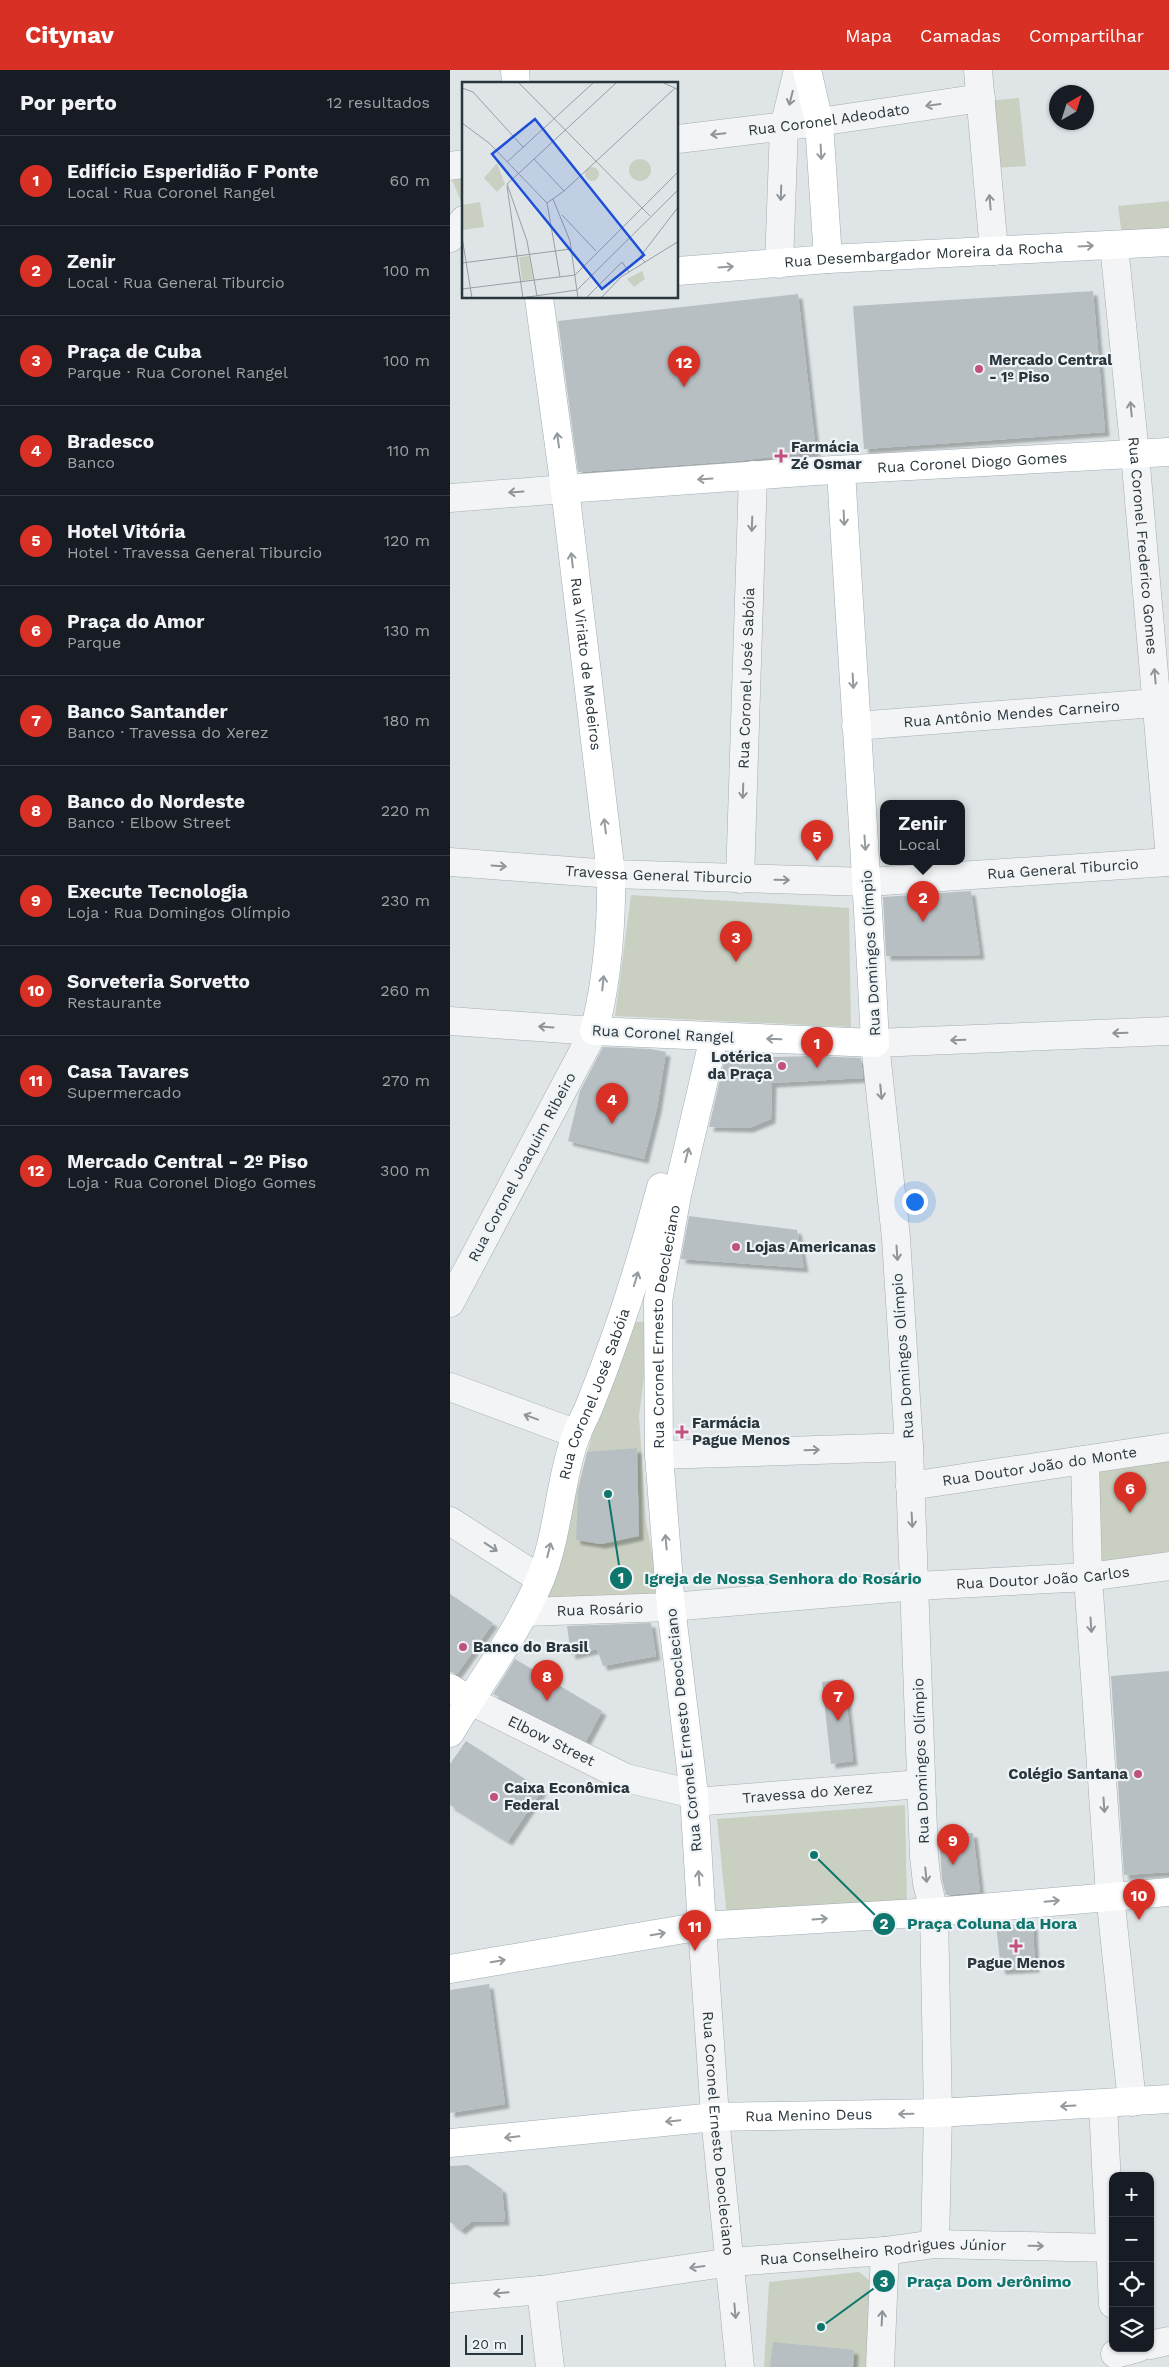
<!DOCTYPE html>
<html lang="pt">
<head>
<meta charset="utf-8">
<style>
	body { margin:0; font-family:"Work Sans",sans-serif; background:#242831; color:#f1f3f6 }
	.controls { position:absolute; right:15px; bottom:15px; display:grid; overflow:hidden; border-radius:10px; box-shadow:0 1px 4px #0004 }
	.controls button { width:45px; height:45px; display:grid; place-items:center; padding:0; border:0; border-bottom:1px solid #363941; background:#171b24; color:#f1f3f6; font:25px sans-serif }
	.compass { position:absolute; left:599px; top:15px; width:45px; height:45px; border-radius:50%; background:#171b24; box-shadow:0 1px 4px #0004; rotate:39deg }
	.scale { position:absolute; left:15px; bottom:12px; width:58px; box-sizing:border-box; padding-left:5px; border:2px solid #2a363d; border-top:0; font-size:14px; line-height:18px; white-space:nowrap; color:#2a363d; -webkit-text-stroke:4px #eff3f5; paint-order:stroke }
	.you { position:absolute; left:464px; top:1131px; width:18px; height:18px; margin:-12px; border:4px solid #fff; border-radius:50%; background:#1a73e8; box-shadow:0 0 0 8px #1a73e833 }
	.badge { display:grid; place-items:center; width:32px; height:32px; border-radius:50%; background:#d93025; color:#fff; font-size:16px; font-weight:700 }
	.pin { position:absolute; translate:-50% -41px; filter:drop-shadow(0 1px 2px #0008) }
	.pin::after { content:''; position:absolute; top:26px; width:18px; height:15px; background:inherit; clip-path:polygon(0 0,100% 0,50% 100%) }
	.popup { position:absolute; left:430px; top:730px; width:85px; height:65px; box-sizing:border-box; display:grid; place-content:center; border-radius:10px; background:#171b24; filter:drop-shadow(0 1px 4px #0005); font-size:16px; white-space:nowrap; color:#9ea1a6 }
	.popup b { font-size:19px; color:#f1f3f6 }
	.popup::after { content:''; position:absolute; left:50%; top:100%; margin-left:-10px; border:10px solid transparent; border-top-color:#171b24 }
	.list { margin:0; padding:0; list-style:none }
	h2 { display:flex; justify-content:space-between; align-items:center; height:65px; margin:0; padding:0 20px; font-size:21px }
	h2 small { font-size:16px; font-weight:400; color:#9ea1a6 }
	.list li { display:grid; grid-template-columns:32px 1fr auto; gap:15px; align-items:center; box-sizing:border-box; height:90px; padding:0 20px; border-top:1px solid #363941 }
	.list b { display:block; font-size:19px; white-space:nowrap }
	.list p { margin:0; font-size:16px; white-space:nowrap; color:#9ea1a6 }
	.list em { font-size:16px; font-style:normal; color:#9ea1a6 }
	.icon { flex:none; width:28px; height:28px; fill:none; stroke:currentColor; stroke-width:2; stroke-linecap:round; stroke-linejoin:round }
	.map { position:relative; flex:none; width:719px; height:2297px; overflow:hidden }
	header { display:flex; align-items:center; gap:30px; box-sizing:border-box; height:70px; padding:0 25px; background:#d93025; color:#fff }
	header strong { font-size:24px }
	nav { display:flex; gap:28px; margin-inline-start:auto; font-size:18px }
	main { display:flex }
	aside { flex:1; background:#171b24 }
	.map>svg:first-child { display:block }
</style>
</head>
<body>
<header>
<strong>Citynav</strong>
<nav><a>Mapa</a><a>Camadas</a><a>Compartilhar</a></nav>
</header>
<main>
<aside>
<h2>Por perto<small>12 resultados</small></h2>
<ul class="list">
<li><span class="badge">1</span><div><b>Edifício Esperidião F Ponte</b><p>Local · Rua Coronel Rangel</p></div><em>60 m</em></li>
<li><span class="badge">2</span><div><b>Zenir</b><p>Local · Rua General Tiburcio</p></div><em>100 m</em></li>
<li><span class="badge">3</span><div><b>Praça de Cuba</b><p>Parque · Rua Coronel Rangel</p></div><em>100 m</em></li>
<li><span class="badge">4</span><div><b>Bradesco</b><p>Banco</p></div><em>110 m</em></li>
<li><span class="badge">5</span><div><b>Hotel Vitória</b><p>Hotel · Travessa General Tiburcio</p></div><em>120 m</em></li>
<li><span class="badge">6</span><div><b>Praça do Amor</b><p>Parque</p></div><em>130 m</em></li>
<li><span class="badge">7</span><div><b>Banco Santander</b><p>Banco · Travessa do Xerez</p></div><em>180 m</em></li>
<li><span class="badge">8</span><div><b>Banco do Nordeste</b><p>Banco · Elbow Street</p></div><em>220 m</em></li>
<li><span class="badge">9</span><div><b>Execute Tecnologia</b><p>Loja · Rua Domingos Olímpio</p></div><em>230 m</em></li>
<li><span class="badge">10</span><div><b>Sorveteria Sorvetto</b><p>Restaurante</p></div><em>260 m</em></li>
<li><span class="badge">11</span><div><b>Casa Tavares</b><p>Supermercado</p></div><em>270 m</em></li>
<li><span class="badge">12</span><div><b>Mercado Central - 2º Piso</b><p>Loja · Rua Coronel Diogo Gomes</p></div><em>300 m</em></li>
</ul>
</aside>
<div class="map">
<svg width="719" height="2297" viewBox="0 0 719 2297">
	<defs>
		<filter id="shadow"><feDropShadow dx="4.5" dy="4.5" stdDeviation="1" flood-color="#0004"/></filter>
	</defs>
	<rect width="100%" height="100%" fill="#dfe5e7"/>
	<path fill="#c9d0c1" d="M569,28L576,96L543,98L536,31Z
		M14,102V132L12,134L0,105Z
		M719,131V160L672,165L668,136Z
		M181,825L399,838L401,957L165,946Z
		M181,1252H197L195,1302L189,1345L196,1452L214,1543L92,1547L154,1322Z
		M719,1386V1487L643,1492L638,1400Z
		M455,1735L457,1832L278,1857L267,1749Z
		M409,2202L428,2217L422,2297H314L319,2212Z"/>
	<path fill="#b7bfc3" filter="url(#shadow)" d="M643,221L655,362L414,379L403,236Z
		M348,224L366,382L286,391L128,402L108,251Z
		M521,821L530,885L436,886L433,827Z
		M153,977L201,979L216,982L207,1038L194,1089L118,1071L130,1021Z
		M365,986L411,988L413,1008L322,1013L321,1049L299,1058L259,1057L275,988Z
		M239,1146L347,1160L354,1198L231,1189Z
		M187,1378L189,1466L151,1474L126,1470L128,1422L137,1382Z
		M0,1524L43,1553L7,1604L0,1602Z
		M201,1553L206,1586L153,1596L147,1579L121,1585L117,1556Z
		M65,1589L152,1641L136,1671L43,1624Z
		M719,1601V1802L674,1805L661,1606Z
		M394,1609L403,1691L381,1694L372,1612Z
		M16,1671L92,1720L58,1771L0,1735V1694Z
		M523,1763L530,1822L496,1825L492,1810L489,1764Z
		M546,1855H583L585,1898L551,1900Z
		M39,1914L55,2034L0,2043V1920Z
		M18,2095L52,2119L55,2151L21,2152L11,2160L0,2152V2096Z
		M323,2272L404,2280L403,2297H320Z"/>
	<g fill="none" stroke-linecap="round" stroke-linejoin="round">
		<g stroke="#a5adb1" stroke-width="29">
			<g id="minor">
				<path d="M528,0L544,181"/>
				<path id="s1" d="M228,69L369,52L531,28"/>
				<path d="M0,96L14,94"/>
				<path d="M0,168L14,150"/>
				<path id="s2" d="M664,175L685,384L719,777"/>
				<path d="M329,194L334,57L348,0"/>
				<path d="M0,428L115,419"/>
				<path id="s3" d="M406,656L719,632"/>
				<path id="s4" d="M0,792L161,804L418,812L719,792"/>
				<path id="s5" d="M290,809L303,405"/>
				<path d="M0,951L144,961L0,1233"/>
				<path d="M0,1317L127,1364"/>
				<path d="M209,1385L459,1377"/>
				<path d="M635,1390L638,1507L660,1825L682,2032"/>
				<path id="s6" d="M460,1416L719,1377"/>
				<path d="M0,1451L90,1509"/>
				<path id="s7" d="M75,1542L221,1537L466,1516L638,1507L719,1496"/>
				<path id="s8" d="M19,1630L176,1708L244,1724"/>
				<path id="s9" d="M244,1732L471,1714"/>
				<path id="s10" d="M252,1856L265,2047L290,2297"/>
				<path d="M653,2034L663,2234"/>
				<path d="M485,2174L488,2043L484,1842L477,1813L474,1787L459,1377L446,1168L425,973L719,961"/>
				<path d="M91,2220L100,2297"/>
				<path id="s11" d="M0,2228L91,2220L281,2192L435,2181L485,2174L660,2178"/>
				<path d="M700,2275L719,2271"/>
				<path d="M665,2284L688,2278"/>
				<path d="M430,2297L435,2181"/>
			</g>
		</g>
		<g stroke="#a0acb1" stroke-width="29">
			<g id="major">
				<path d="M65,0L66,14"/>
				<path d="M357,0L369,52L378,189"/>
				<path id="s12" d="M228,201L378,189L719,172"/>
				<path id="s13" d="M89,228L115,419L161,804C162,852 157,914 144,961L425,973C416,782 402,591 391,400"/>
				<path id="s14" d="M115,419L366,401L719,382"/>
				<path d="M0,1618L19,1630"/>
				<path id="s15" d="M0,1663C30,1612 67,1564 90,1510C109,1463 109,1411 127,1363C131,1353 137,1343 141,1332C169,1262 192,1190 211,1117"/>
				<path id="s16" d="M252,1856L244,1724L221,1537L209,1385L208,1231L227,1125L264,967"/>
				<path d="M0,1899L252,1856L484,1842L719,1822"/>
				<path id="s17" d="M0,2073L265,2047L488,2043L719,2029"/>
			</g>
		</g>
		<use href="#minor" stroke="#f2f4f6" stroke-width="28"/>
		<use href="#major" stroke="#fff" stroke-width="28"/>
	</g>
	<defs><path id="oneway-shaft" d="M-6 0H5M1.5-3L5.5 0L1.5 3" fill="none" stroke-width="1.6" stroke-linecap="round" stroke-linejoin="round" transform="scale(1.25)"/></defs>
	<g stroke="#8e959a">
		<use href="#oneway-shaft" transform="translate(341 28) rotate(104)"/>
		<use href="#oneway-shaft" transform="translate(483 35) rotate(172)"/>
		<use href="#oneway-shaft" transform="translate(268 64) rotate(174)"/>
		<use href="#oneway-shaft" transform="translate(331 123) rotate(92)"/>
		<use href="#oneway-shaft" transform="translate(540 132) rotate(-95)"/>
		<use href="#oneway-shaft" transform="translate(681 339) rotate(-96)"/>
		<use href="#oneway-shaft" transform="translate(66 422) rotate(176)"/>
		<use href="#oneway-shaft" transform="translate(302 454) rotate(92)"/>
		<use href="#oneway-shaft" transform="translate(705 606) rotate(-95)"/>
		<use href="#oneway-shaft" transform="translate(293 721) rotate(92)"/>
		<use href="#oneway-shaft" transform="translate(49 796) rotate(4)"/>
		<use href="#oneway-shaft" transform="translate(332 810) rotate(1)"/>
		<use href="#oneway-shaft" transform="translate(96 957) rotate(-176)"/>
		<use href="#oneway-shaft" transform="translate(670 963) rotate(178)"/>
		<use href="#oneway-shaft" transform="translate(508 970) rotate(178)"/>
		<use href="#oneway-shaft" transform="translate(431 1022) rotate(84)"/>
		<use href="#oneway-shaft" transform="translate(447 1183) rotate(86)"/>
		<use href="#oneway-shaft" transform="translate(81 1347) rotate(-160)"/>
		<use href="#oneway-shaft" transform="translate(362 1380) rotate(-2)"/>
		<use href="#oneway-shaft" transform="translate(462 1450) rotate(87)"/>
		<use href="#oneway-shaft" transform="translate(41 1477) rotate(33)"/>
		<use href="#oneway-shaft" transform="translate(641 1555) rotate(86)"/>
		<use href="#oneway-shaft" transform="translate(654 1735) rotate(86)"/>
		<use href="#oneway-shaft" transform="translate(476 1805) rotate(84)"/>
		<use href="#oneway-shaft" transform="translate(586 2176) rotate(1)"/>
		<use href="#oneway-shaft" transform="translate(247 2197) rotate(172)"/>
		<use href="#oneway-shaft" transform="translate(51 2223) rotate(175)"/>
		<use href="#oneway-shaft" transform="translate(285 2241) rotate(85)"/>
		<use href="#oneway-shaft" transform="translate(432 2248) rotate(-87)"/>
	</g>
	<g stroke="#949a9e">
		<use href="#oneway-shaft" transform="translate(371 82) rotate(87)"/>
		<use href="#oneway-shaft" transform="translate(636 176) rotate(-3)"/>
		<use href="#oneway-shaft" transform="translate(276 197) rotate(-4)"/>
		<use href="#oneway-shaft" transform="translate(108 370) rotate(-98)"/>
		<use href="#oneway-shaft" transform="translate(255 409) rotate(176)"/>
		<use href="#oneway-shaft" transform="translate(394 448) rotate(87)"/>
		<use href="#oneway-shaft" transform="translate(122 490) rotate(-97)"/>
		<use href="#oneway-shaft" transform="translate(403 611) rotate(87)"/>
		<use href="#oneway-shaft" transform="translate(155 756) rotate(-97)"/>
		<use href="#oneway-shaft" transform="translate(415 773) rotate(86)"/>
		<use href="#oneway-shaft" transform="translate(153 913) rotate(-84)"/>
		<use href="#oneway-shaft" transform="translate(324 969) rotate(-178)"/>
		<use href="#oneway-shaft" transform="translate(237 1085) rotate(-76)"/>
		<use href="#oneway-shaft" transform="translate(186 1209) rotate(-73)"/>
		<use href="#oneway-shaft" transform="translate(216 1472) rotate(-95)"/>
		<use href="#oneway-shaft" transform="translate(99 1480) rotate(-76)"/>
		<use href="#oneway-shaft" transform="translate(249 1808) rotate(-94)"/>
		<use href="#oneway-shaft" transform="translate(602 1831) rotate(-5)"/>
		<use href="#oneway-shaft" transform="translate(370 1849) rotate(-4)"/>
		<use href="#oneway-shaft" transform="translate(208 1864) rotate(-10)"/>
		<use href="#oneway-shaft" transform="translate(48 1891) rotate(-10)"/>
		<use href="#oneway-shaft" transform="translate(618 2036) rotate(177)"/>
		<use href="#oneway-shaft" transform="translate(456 2044) rotate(179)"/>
		<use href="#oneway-shaft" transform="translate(223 2051) rotate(174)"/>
		<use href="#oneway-shaft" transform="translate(62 2067) rotate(174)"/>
	</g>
	<g fill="#c05180" stroke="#eff3f5" stroke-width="2">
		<circle cx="529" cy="299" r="5"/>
		<path d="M328.5 378.5h5v5h5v5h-5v5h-5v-5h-5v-5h5z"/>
		<circle cx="332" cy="996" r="5"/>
		<circle cx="286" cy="1177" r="5"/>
		<path d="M229.5 1354.5h5v5h5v5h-5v5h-5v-5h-5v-5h5z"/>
		<circle cx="13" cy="1577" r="5"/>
		<circle cx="688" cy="1704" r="5"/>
		<circle cx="44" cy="1727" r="5"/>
		<path d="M563.5 1868.5h5v5h5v5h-5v5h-5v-5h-5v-5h5z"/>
	</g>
	<g text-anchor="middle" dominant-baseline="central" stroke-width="4.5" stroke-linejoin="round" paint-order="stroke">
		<g font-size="15" fill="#2a363d" stroke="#eff3f5">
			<text stroke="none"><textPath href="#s1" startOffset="152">Rua Coronel Adeodato</textPath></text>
			<text stroke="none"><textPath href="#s12" startOffset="246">Rua Desembargador Moreira da Rocha</textPath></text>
			<text stroke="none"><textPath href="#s14" startOffset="408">Rua Coronel Diogo Gomes</textPath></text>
			<text stroke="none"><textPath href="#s2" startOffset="302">Rua Coronel Frederico Gomes</textPath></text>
			<text stroke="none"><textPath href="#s13" startOffset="369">Rua Viriato de Medeiros</textPath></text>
			<text stroke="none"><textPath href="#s5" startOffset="201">Rua Coronel José Sabóia</textPath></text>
			<text stroke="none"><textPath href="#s3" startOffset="156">Rua Antônio Mendes Carneiro</textPath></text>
			<text stroke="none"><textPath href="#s4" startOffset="614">Rua General Tiburcio</textPath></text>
			<text stroke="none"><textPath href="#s4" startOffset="209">Travessa General Tiburcio</textPath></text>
			<text transform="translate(421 883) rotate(-93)">Rua Domingos Olímpio</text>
			<text transform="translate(213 964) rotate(3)">Rua Coronel Rangel</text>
			<text transform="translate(72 1097) rotate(-62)">Rua Coronel Joaquim Ribeiro</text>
			<text stroke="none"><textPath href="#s16" startOffset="602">Rua Coronel Ernesto Deocleciano</textPath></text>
			<text transform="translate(453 1286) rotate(-94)">Rua Domingos Olímpio</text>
			<text stroke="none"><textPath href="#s15" startOffset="372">Rua Coronel José Sabóia</textPath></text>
			<text stroke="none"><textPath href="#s6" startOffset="131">Rua Doutor João do Monte</textPath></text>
			<text stroke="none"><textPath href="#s7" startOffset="519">Rua Doutor João Carlos</textPath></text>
			<text stroke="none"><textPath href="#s7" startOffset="75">Rua Rosário</textPath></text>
			<text transform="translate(234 1660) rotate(-96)">Rua Coronel Ernesto Deocleciano</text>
			<text stroke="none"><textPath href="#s8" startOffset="92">Elbow Street</textPath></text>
			<text transform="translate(471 1691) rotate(-92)">Rua Domingos Olímpio</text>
			<text stroke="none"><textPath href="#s9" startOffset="114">Travessa do Xerez</textPath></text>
			<text stroke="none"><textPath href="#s17" startOffset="360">Rua Menino Deus</textPath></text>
			<text stroke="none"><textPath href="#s10" startOffset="208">Rua Coronel Ernesto Deocleciano</textPath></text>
			<text stroke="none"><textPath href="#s11" startOffset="436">Rua Conselheiro Rodrigues Júnior</textPath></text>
		</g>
		<g font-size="15" font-weight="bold" fill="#2a363d" stroke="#eff3f5" text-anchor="start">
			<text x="539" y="290">Mercado Central<tspan x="539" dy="17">- 1º Piso</tspan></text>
			<text x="341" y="377">Farmácia<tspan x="341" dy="17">Zé Osmar</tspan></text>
			<text x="322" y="987" text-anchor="end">Lotérica<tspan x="322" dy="17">da Praça</tspan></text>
			<text x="296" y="1177">Lojas Americanas</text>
			<text x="242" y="1353">Farmácia<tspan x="242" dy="17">Pague Menos</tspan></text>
			<text x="23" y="1577">Banco do Brasil</text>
			<text x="678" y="1704" text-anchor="end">Colégio Santana</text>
			<text x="54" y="1718">Caixa Econômica<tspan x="54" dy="17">Federal</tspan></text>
			<text x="566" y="1893" text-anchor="middle">Pague Menos</text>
		</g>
	</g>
	<g transform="translate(12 12)">
		<rect width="216" height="216" fill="#dfe5e7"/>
		<path d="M167 88a11 11 0 1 1 22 0a11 11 0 1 1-22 0ZM35,81L43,102L35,110L22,96ZM123 92a7 7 0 1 1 14 0a7 7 0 1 1-14 0ZM18,120L22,145L1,148L0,123ZM67,174L71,197L60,199L57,175ZM180,189L183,197L172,205L165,197Z" fill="#c9d0c1"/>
		<path fill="none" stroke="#979fa3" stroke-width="1" d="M57,1L188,134M202,1L217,8M0,6L11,10L61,65M0,41L27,61L85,121L102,109L72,77M45,80L131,1M57,91L154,1M45,102L65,159L75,214M45,102L57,91M45,104L61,216M102,109L213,6M91,117L108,159L116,216M85,121L98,195M100,133L134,169M0,155L10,216M183,180L178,175L217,124M0,181L109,167M0,207L113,193L217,89M115,208L217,107M59,216L115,208M124,216L160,180L167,190M139,216L159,195L217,159"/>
		<path fill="#1d4ed8" fill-opacity="0.15" stroke="#1d4ed8" stroke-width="2.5" d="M73,37L182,173L140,207L30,72Z"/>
		<rect width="216" height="216" fill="none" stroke="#2a363d" stroke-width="2.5"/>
	</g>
	<path fill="none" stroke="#0f766e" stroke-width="2" d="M158 1424L171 1508M364 1785L434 1854M371 2257L434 2211"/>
	<g fill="#0f766e" stroke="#eff3f5" stroke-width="2">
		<circle cx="158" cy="1424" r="5"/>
		<circle cx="364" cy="1785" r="5"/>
		<circle cx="371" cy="2257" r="5"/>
		<circle cx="171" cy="1508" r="12"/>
		<circle cx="434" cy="1854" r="12"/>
		<circle cx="434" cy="2211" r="12"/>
	</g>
	<g font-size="15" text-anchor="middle" font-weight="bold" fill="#fff">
		<text x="171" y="1513">1</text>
		<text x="434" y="1859">2</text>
		<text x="434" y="2217">3</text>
	</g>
	<g font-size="16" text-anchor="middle" font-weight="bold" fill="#0f766e" stroke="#eff3f5" stroke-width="4.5" stroke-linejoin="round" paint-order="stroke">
		<text x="333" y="1514">Igreja de Nossa Senhora do Rosário</text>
		<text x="542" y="1859">Praça Coluna da Hora</text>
		<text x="539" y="2217">Praça Dom Jerônimo</text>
	</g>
</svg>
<div class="controls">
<button>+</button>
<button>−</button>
<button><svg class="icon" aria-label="locate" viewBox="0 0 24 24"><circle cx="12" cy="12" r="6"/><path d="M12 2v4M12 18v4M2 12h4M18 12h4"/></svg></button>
<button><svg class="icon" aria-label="layers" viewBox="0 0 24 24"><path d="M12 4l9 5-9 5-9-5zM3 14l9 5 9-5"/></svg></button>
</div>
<svg class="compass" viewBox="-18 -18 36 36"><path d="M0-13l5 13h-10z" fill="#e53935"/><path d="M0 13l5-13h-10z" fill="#9ea1a6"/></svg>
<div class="scale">20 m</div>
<div class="you"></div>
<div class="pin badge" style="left:367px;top:998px">1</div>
<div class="pin badge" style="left:473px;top:852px">2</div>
<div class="popup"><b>Zenir</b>Local</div>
<div class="pin badge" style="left:286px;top:892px">3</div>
<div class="pin badge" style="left:162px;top:1054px">4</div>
<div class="pin badge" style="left:367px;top:791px">5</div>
<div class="pin badge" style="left:680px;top:1443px">6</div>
<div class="pin badge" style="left:388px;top:1651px">7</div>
<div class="pin badge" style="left:97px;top:1631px">8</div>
<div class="pin badge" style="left:503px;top:1795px">9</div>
<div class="pin badge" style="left:689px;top:1850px">10</div>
<div class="pin badge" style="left:245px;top:1881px">11</div>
<div class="pin badge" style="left:234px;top:317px">12</div>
</div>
</main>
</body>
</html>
